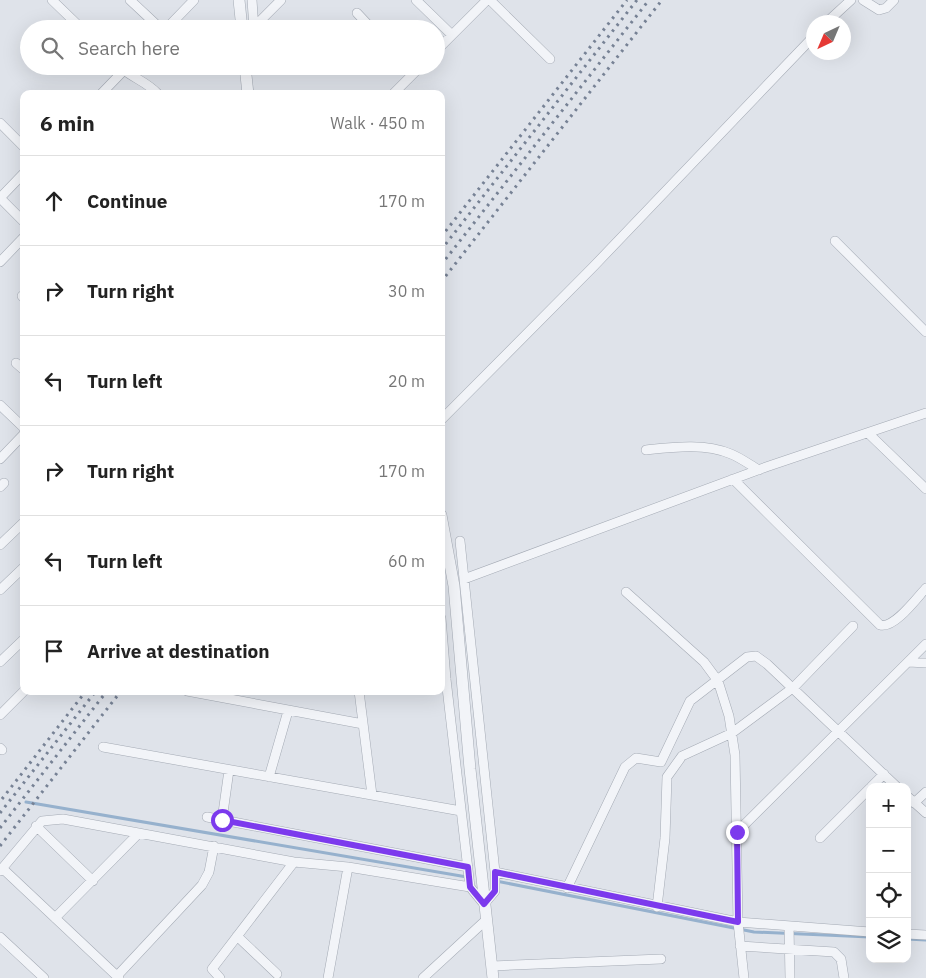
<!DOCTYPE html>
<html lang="en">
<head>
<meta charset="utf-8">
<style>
	body { margin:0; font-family:"IBM Plex Sans",sans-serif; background:#f2f2f2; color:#222 }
	.controls { position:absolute; right:15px; bottom:15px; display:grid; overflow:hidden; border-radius:10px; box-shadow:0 5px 20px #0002 }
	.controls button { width:45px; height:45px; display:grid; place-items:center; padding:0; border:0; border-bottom:1px solid #e0e0e0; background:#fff; color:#222; font:25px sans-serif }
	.compass { position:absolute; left:806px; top:15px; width:45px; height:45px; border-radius:50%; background:#fff; box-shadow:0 5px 20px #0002; rotate:224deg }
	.stop { position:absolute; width:15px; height:15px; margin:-11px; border:4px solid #7c3aed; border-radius:50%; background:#fff }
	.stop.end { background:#7c3aed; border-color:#fff; box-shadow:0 1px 5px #0008 }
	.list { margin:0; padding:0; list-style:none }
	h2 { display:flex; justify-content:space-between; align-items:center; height:65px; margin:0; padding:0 20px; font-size:21px }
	h2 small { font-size:16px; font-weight:400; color:#767676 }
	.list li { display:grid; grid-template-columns:32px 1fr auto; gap:15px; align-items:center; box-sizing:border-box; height:90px; padding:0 20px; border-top:1px solid #e0e0e0 }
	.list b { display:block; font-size:19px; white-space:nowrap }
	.list em { font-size:16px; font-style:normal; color:#767676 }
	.icon { flex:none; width:28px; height:28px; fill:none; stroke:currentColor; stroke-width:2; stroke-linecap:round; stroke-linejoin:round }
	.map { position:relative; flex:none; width:926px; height:978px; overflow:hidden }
	.search { position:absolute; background:#fff; box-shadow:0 5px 20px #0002; left:20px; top:20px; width:425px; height:55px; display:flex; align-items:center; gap:12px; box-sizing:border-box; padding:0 18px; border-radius:28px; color:#767676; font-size:19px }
	.panel { position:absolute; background:#fff; box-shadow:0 5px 20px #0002; left:20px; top:90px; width:425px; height:605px; border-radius:10px }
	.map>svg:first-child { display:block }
</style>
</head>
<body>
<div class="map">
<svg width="926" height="978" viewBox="0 0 926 978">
	<rect width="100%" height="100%" fill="#dfe3ea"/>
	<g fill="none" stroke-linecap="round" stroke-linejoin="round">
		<path stroke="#96b1cd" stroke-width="3" d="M26,802L467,877
			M496,881L754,932L870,937
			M907,939L926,940"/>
		<g stroke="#a4aab4" stroke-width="10">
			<path id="minor" d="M52,0L82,29
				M130,0L161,29
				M252,0L254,29
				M416,0L452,35
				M490,0L550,59
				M863,0L879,10L886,8L894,0
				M357,13L372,29
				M827,22L851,0
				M254,27L281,0
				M166,29L194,0
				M436,51L487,0
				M119,66C132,78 146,81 158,94
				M101,94L128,66
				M393,94L421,66
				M0,123L24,147
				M0,198L24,173
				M0,198L24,222
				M835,241L926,332
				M0,262L24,237
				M22,296L24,298
				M16,363L24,370
				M0,405L24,428
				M441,420L593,267L814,36
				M868,433L926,489
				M646,450C674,447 705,443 731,454C741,458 750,465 759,470
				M0,459L24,434
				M733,479L880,625C894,629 916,599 926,588
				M0,487L4,483
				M0,545L24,522
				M464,579L766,467L926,413
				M0,590L24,567
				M626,592L704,662L718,681L729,716L735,755L738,922L744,978
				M441,618L446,679L470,887L484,904L495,891V872L460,541
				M0,662L24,639
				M909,662L926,663
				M187,691L363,724
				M359,691L372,795
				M0,715L24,691
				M103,747L461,811
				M0,748L2,750
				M269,777L288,711
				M871,787L884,774
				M907,796L926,813
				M914,803L926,792
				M207,817L468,867
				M222,820L229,770
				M36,826L93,881
				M737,832L926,644
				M820,838L870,788
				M2,868L119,978
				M0,871L42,821L63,819L294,862L348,867L470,887
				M495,872L738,922L870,932
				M567,888L625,767L636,758L661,762L690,701L747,657L756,656L767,664L897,787
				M657,907L665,838L667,777L682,756L732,733L794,687L853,626
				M55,918L139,833
				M789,926L790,978
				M907,934L926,935
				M237,936L277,974
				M0,937L44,978
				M740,946L834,952L841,959L844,978
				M492,966L661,959
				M117,976L202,885L209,872L214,846
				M220,978L212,969L294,862
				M328,978L348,867
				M423,978L486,920"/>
		</g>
		<g stroke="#a4aab4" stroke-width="12">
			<path id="tertiary" d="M239,0L242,29
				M245,66L248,94
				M441,515L454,586L470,769L493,978"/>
		</g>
		<use href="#minor" stroke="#f2f4f8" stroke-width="9"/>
		<use href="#tertiary" stroke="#f2f4f8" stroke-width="11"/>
		<path stroke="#778295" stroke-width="3" stroke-dasharray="2.5 5" stroke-linecap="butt" d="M441,237L627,0
			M441,250L637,0
			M441,265L649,0
			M441,282L662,0
			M2,799L86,691
			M0,813L96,691
			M0,828L107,691
			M0,846L121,691"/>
	</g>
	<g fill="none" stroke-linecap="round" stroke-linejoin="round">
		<path stroke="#7c3aed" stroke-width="6" d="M222,820L468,867L470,887L484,904L495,891V872L738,922L737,832"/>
	</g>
</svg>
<div class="controls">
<button>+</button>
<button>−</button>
<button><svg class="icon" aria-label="locate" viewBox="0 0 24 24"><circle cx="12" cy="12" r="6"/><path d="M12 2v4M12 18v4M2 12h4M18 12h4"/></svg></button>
<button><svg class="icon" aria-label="layers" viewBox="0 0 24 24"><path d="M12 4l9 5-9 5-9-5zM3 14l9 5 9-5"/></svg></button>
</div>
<svg class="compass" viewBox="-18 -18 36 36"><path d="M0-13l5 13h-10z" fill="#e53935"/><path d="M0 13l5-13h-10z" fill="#767676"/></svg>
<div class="stop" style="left:222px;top:820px"></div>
<div class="stop end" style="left:737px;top:832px"></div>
<div class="search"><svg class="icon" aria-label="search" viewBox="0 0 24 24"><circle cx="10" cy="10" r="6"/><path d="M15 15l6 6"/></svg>Search here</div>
<section class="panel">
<h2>6 min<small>Walk · 450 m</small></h2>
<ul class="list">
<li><svg class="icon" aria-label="ahead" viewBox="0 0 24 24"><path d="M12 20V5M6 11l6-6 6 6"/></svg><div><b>Continue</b></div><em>170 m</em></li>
<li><svg class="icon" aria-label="right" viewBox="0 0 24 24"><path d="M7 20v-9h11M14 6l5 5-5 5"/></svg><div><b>Turn right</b></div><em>30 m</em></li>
<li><svg class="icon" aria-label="left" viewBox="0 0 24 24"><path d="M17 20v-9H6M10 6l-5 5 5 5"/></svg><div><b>Turn left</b></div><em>20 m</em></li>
<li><svg class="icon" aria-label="right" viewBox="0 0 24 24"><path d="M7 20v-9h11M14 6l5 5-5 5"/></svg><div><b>Turn right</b></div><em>170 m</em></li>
<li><svg class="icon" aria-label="left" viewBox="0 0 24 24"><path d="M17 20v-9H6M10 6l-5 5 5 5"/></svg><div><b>Turn left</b></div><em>60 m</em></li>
<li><svg class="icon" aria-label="arrive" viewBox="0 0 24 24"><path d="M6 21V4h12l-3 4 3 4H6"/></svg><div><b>Arrive at destination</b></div></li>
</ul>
</section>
</div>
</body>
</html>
